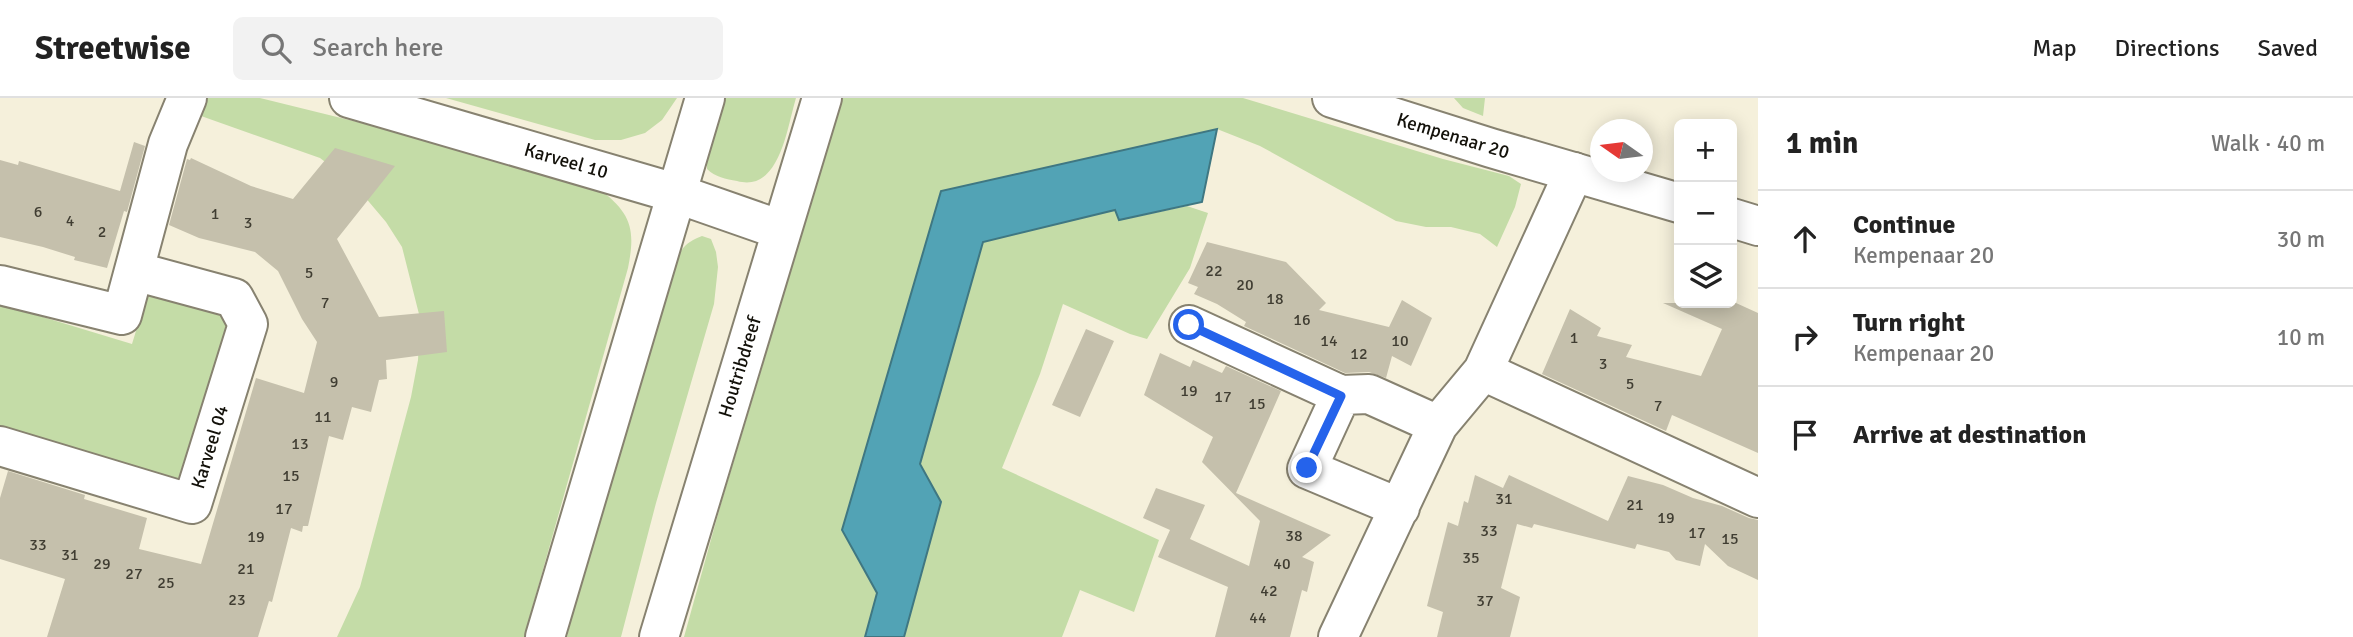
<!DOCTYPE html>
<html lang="en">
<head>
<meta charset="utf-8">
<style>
	body { margin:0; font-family:Signika,sans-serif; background:#f2f2f2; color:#222 }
	.controls { position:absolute; right:21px; top:21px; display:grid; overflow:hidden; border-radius:10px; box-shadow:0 4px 18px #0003 }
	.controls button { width:63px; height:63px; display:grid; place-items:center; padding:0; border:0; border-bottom:2px solid #e0e0e0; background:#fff; color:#222; font:35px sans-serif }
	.compass { position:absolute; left:1590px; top:21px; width:63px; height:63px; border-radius:50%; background:#fff; box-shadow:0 4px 18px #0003; rotate:284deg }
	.stop { position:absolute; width:21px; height:21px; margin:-16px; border:5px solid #2563eb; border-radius:50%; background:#fff }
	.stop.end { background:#2563eb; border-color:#fff; box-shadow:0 2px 7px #0008 }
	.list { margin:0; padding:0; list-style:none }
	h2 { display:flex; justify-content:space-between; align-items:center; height:91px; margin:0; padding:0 28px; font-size:30px }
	h2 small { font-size:23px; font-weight:400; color:#767676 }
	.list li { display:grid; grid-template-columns:46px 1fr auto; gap:21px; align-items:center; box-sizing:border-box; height:98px; padding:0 28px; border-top:2px solid #e0e0e0 }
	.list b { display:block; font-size:26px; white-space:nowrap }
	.list p { margin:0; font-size:23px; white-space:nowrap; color:#767676 }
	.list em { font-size:23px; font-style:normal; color:#767676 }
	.icon { flex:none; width:38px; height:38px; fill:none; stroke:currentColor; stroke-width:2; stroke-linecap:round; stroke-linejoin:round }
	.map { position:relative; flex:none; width:1758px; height:539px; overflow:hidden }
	header { display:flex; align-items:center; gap:42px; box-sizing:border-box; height:98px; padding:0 35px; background:#fff; border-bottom:2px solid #e0e0e0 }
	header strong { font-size:33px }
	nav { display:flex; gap:38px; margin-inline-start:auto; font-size:24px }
	.search { width:490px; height:63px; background:#f2f2f2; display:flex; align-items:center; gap:18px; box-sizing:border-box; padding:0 24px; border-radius:10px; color:#767676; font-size:26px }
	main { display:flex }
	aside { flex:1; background:#fff }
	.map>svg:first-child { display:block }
</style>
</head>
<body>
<header>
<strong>Streetwise</strong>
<div class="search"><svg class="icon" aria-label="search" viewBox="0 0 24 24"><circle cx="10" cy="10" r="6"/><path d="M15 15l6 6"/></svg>Search here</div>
<nav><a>Map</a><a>Directions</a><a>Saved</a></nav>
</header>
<main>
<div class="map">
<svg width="1758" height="539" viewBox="0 0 1758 539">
	<rect width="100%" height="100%" fill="#f5f0db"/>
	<path fill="#c4dca7" d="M200,0H260L402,35L598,90C631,115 636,130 628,170L524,539H337L360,489L411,299L418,262L420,220L402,149L386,124L353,85L320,60L187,13Z
		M446,0H677L662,22L645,35L621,42H595Z
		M725,0H796C787,29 780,95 737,83C726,81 715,79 707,71V58Z
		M843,0H1243L1443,61L1509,78L1521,86L1515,109L1497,149L1480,136L1451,129H1426L1396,123L1260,48L1217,31L941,93L842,432L877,495L865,539H684L722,402Z
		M1454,0H1485L1483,18L1463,10Z
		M1187,108L1208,115L1190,170L1147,241L1130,236L1063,206L1040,276L1002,370L1159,442L1134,514L1080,492L1062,539H904L941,404L920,366L983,144L1116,112L1120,122Z
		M702,138L711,141L716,154L718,169L714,206L656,405L621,539H567C591,438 623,339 655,240C663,215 668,174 681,153C686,145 694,141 702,138Z
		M147,197L230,217L176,388L0,333V206L132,246Z"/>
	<path fill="#52a3b5" stroke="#3f7782" stroke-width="2" d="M1217,31L1202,104L1119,122L1115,112L983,144L920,366L941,404L904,539H865L877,495L842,432L941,93Z"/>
	<path fill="#c5c0ac" d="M134,44L145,48L127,114L124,113L107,170L74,162L75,159L43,149L0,139V62L18,67L19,63L120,93Z
		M335,50L395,68L337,141L379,219L444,213L447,254L386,262L387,281L379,282L371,314L352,309L343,342L329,338L308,428H303L302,434L291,430L272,504L269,503L258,539H47L65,481L0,461V400L8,373L85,397L84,401L147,420L139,451L201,466L256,280L304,295L317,244L302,221L278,173L255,154L199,140L169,127L187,61L190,62L191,60L251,88L293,101Z
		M1207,144L1286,164L1326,205L1319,212L1389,229L1402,202L1432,220L1411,268L1392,258L1386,280L1369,274L1345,275L1244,228L1246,224L1217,206L1194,196L1198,189L1188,185Z
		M1663,205H1736L1758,215V355L1672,317L1666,333L1542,276L1570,211L1601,230L1597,238L1632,247L1626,259L1701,278L1722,231Z
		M1086,231L1114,243L1080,319L1052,307Z
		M1160,255L1190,269L1193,262L1222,275L1226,268L1281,293L1236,395L1331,437L1302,459L1314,464L1307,494L1302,492L1290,539H1215L1228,489L1158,459L1170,432L1143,420L1156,390L1205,407L1190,441L1249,468L1260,423L1202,364L1213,339L1144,297Z
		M1475,377L1503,390L1509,377L1608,423L1628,378L1663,387L1693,400L1722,408L1749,420L1758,422V482L1728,468L1705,446L1700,468L1676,462L1669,454L1637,446L1635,451L1534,426L1532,430L1517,426L1501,490L1520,499L1510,539H1437L1443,514L1427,508L1448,424L1458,428L1464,403L1468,405Z"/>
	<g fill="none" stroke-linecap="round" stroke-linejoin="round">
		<g stroke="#878270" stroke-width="42">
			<path id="street" d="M0,187L122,217L168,46L187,0
				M1189,227L1341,297L1369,296L1438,327
				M1483,273L1758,400
				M1341,297L1307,371L1400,410
				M0,348L192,406L248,226L234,200L134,173
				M1338,539L1438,327L1483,273L1574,74"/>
		</g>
		<g stroke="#878270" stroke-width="42">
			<path id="secondary" d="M349,0L675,95L781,132
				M1332,0L1491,50L1679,105
				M1732,120L1758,128
				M545,539L705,0
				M659,539L822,0"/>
		</g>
		<use href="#street" stroke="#fff" stroke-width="38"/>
		<use href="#secondary" stroke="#fff" stroke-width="38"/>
	</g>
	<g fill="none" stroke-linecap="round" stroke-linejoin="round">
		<path stroke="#2563eb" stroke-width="9" d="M1189,227L1341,298L1307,370"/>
	</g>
	<g text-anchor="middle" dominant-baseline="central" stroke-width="7" stroke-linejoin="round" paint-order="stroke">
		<g font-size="16" fill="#403d32">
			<text x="38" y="114">6</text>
			<text x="215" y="116">1</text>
			<text x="70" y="123">4</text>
			<text x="248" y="125">3</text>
			<text x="102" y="134">2</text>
			<text x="1214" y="173">22</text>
			<text x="309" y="175">5</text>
			<text x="1245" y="187">20</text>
			<text x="1275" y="201">18</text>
			<text x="325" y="205">7</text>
			<text x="1302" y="222">16</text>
			<text x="1574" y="240">1</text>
			<text x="1329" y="243">14</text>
			<text x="1400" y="243">10</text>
			<text x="1359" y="256">12</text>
			<text x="1603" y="266">3</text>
			<text x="334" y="284">9</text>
			<text x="1630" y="286">5</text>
			<text x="1189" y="293">19</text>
			<text x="1223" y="299">17</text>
			<text x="1257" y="306">15</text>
			<text x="1658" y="308">7</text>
			<text x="323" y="319">11</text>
			<text x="300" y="346">13</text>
			<text x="291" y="378">15</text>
			<text x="1504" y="401">31</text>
			<text x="1635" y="407">21</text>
			<text x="284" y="411">17</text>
			<text x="1666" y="420">19</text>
			<text x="1489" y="433">33</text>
			<text x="1697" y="435">17</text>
			<text x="1294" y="438">38</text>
			<text x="256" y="439">19</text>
			<text x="1730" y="441">15</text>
			<text x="38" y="447">33</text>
			<text x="70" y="457">31</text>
			<text x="1471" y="460">35</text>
			<text x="102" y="466">29</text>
			<text x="1282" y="466">40</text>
			<text x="246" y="471">21</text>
			<text x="134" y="476">27</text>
			<text x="166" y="485">25</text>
			<text x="1269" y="493">42</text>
			<text x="237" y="502">23</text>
			<text x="1485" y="503">37</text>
			<text x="1258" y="520">44</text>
		</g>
		<g font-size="19" fill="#13110a" stroke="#fff">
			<text transform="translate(1453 38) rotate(17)">Kempenaar 20</text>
			<text transform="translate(566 63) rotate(16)">Karveel 10</text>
			<text transform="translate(740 269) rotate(-73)">Houtribdreef</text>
			<text transform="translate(210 349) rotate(-73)">Karveel 04</text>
		</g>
	</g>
</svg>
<div class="controls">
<button>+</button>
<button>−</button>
<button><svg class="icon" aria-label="layers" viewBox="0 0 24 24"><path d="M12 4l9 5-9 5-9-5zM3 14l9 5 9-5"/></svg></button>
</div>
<svg class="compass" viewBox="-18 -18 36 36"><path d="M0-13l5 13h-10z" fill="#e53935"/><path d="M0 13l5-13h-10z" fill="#767676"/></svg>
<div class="stop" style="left:1189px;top:227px"></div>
<div class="stop end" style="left:1307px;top:370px"></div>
</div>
<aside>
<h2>1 min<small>Walk · 40 m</small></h2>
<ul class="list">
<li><svg class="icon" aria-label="ahead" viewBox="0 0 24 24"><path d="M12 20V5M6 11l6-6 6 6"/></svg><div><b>Continue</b><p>Kempenaar 20</p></div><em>30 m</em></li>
<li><svg class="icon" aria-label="right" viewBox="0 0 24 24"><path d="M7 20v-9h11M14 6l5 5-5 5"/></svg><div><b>Turn right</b><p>Kempenaar 20</p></div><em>10 m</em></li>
<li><svg class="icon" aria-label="arrive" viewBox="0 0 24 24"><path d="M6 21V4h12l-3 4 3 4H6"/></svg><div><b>Arrive at destination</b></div></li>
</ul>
</aside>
</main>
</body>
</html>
